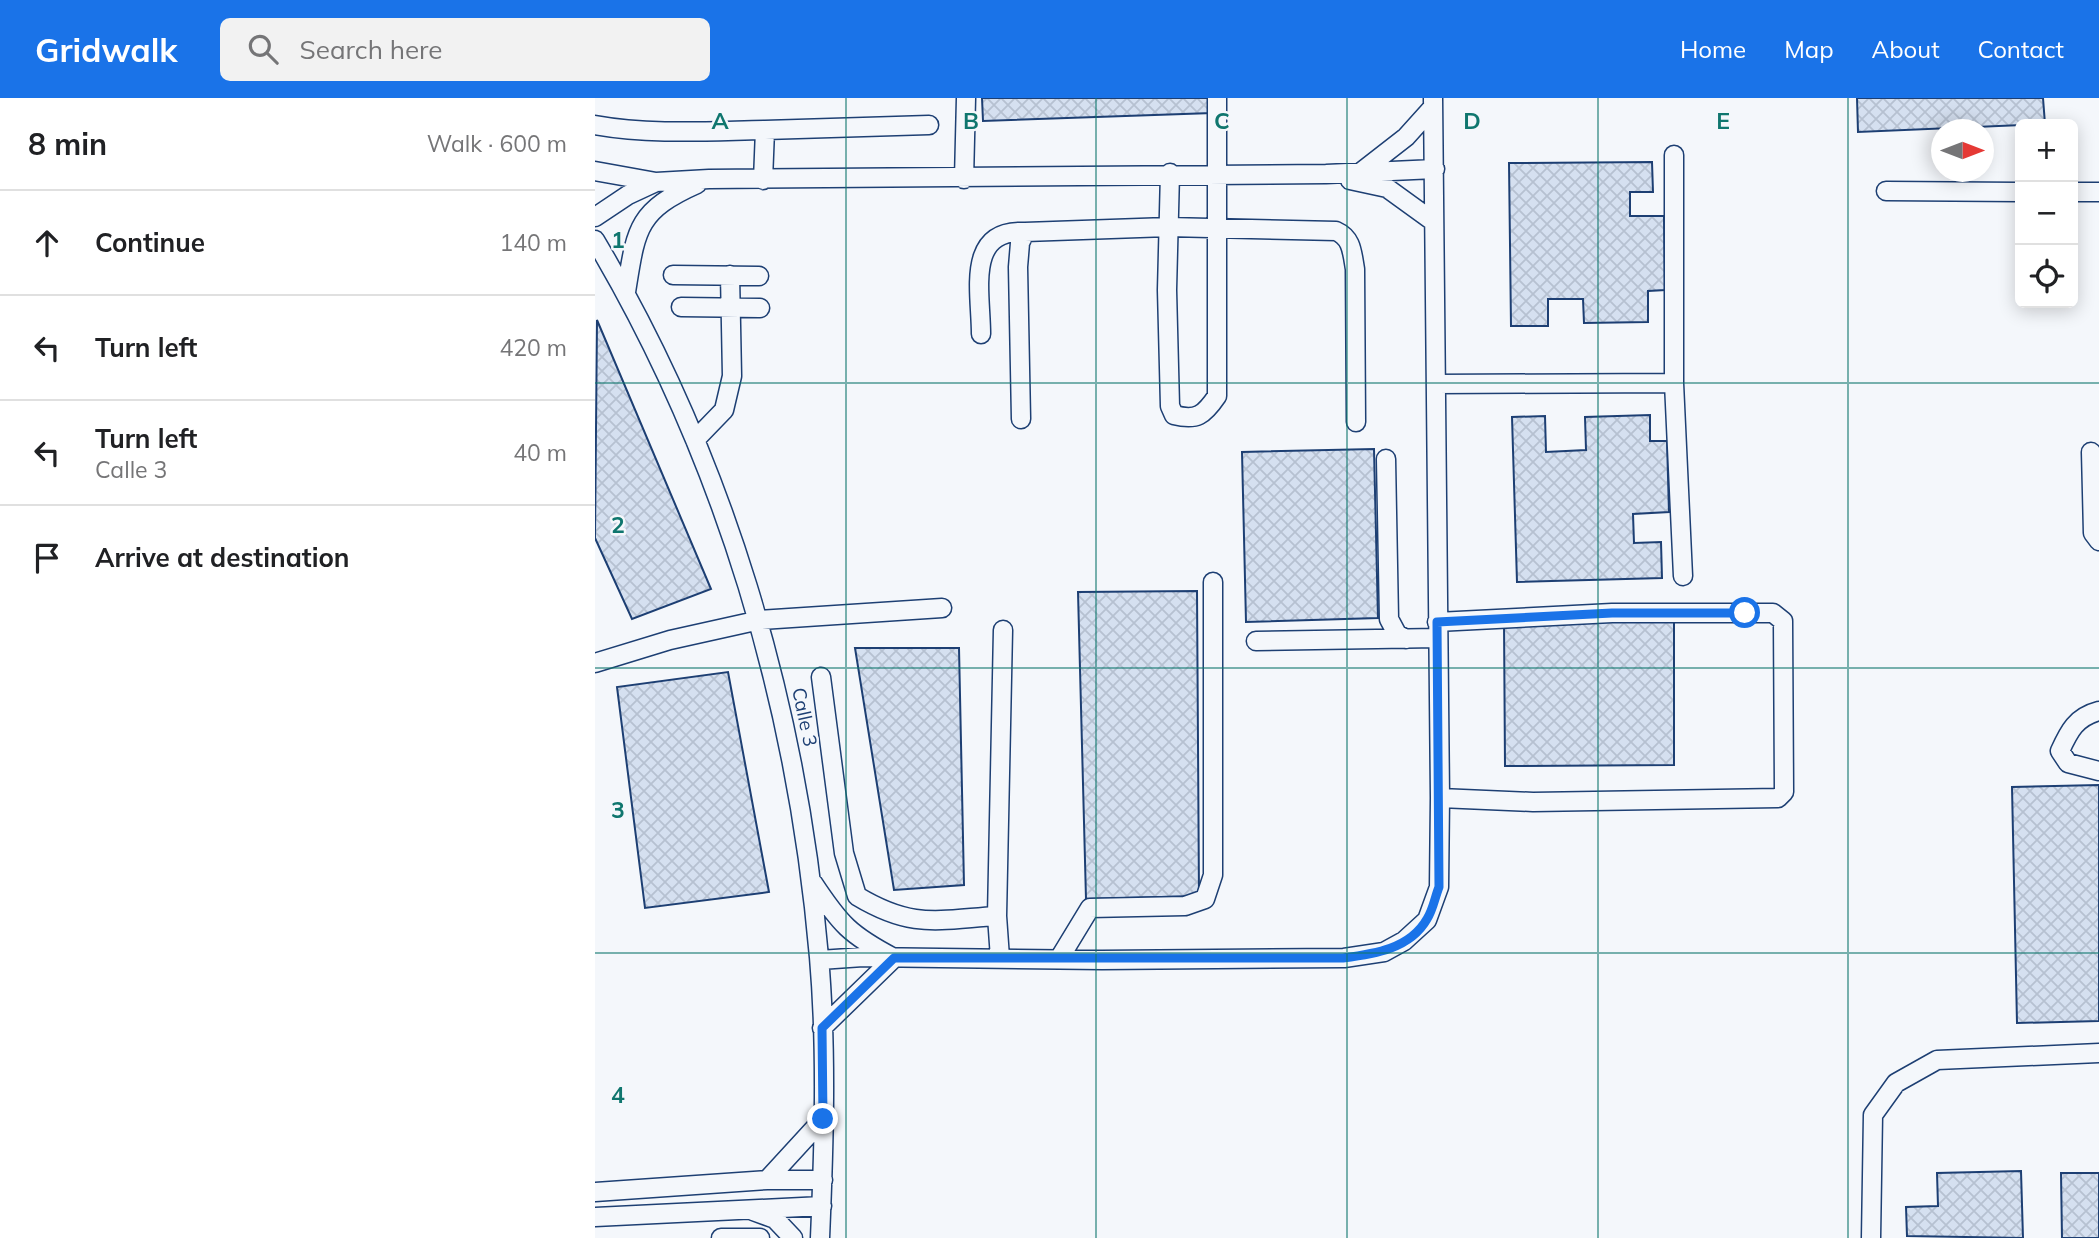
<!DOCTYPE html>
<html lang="en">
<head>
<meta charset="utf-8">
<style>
	body { margin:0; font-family:Mulish,sans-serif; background:#f2f2f2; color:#202124 }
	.controls { position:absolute; right:21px; top:21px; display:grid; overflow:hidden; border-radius:10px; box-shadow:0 4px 18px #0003 }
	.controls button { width:63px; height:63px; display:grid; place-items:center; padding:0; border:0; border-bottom:2px solid #e0e0e0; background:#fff; color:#202124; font:35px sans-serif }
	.compass { position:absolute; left:1336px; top:21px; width:63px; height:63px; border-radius:50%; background:#fff; box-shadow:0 4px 18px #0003; rotate:90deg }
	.stop { position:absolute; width:21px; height:21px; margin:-16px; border:5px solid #1a73e8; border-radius:50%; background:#fff }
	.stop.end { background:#1a73e8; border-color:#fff; box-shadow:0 2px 7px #0008 }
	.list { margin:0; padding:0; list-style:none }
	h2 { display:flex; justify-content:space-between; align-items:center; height:91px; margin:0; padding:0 28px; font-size:30px }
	h2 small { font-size:23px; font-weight:400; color:#757577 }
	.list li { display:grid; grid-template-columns:46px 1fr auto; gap:21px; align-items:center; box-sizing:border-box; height:105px; padding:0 28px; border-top:2px solid #e0e0e0 }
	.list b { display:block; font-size:26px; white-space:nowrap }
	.list p { margin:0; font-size:23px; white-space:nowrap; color:#757577 }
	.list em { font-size:23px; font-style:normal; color:#757577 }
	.icon { flex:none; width:38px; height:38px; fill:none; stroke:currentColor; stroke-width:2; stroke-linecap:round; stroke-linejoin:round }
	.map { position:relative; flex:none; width:1504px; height:1140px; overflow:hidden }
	header { display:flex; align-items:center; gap:42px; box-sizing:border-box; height:98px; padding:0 35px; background:#1a73e8; color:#fff }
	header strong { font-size:33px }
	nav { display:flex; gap:38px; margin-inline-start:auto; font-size:24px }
	.search { width:490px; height:63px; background:#f2f2f2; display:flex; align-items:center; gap:18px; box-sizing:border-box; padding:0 24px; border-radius:10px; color:#757577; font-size:26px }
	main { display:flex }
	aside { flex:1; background:#fff }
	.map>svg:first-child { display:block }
</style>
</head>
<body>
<header>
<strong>Gridwalk</strong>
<div class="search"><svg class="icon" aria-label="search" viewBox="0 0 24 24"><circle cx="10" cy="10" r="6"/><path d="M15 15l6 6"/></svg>Search here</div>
<nav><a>Home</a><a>Map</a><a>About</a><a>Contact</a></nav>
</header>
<main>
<aside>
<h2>8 min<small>Walk · 600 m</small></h2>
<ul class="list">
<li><svg class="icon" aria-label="ahead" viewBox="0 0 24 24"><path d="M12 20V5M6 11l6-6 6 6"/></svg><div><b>Continue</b></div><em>140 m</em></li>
<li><svg class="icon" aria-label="left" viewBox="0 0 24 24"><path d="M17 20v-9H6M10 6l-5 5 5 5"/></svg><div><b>Turn left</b></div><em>420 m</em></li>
<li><svg class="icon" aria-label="left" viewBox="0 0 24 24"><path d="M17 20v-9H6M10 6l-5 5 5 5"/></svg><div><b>Turn left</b><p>Calle 3</p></div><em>40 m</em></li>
<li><svg class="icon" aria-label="arrive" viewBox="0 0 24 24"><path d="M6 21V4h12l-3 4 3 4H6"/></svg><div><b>Arrive at destination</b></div></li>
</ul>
</aside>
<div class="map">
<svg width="1504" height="1140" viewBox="0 0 1504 1140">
	<defs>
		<pattern id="building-cross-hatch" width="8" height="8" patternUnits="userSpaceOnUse" patternTransform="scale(1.75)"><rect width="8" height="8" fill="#d5e0f0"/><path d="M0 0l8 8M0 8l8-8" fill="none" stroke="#b6c1d1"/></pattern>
	</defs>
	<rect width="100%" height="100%" fill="#f4f7fb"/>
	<path fill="url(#building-cross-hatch)" stroke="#1d3f73" stroke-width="2" d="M387,0H616L617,15L388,23Z
		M1262,0H1448L1450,26L1263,34Z
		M1057,64L1058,94H1035V118H1069L1070,192L1053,193V224L989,225L988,201H953V228H916L914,65Z
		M2,222L116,491L37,521L0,440Z
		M1055,317V343H1072L1074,414L1038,416L1039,445L1066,444L1067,480L922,484L917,319L950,318L951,354L991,352L990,319Z
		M779,351L783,520L651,524L647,354Z
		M602,493L604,798L491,801L483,494Z
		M909,524H1079V667L910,668Z
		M260,550H364L369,787L299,792Z
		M133,574L174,794L50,810L22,589Z
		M1504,687V923L1422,925L1417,689Z
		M1426,1073L1428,1140L1312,1138L1311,1109L1343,1108L1342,1075Z
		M1466,1075H1504V1140H1467Z"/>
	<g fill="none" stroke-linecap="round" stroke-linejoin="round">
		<g stroke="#1d3f73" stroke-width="21">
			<path id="minor" d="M0,27C55,37 114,33 170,32
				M0,73L61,84
				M766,74L811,39L838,9
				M575,75L572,192L575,308L579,317C602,323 609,317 622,298V0
				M369,81L371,0
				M168,82L170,32L334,27
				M755,82L792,90L839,124
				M1291,93L1425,94
				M1478,94H1504
				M0,119L33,97L61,84L114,81L731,76L840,71
				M0,142C130,361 202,606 224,859C232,952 229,1047 225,1140
				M78,177L164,178
				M31,194C41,132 41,113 102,86
				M86,209L165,210
				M386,236C386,194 370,131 430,134
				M1079,285L1088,478
				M841,286L1079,285V57
				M426,321L423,169L425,145L430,134L573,129L741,133C757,140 757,154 760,171L761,324
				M100,342L129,312L137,278L135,177
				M1496,354L1498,435L1504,443
				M791,361L794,521L802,536L811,541
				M842,524L1017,515H1178L1188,523L1189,694L1183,700L938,704L845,700
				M661,543L842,540
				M0,565L75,542L165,522L347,510
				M226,579L249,755L262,798C317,831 341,822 402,818
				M1504,613C1481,619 1474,633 1465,653L1473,665L1504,673
				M218,785C245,826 255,837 299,860L227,930
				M405,860L402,818L408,532
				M464,861L495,810L590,808L610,801L618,777V484
				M225,862L268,859L507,862L749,860L789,854L809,843L832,822L844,789L845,700L838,0
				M172,1082L228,1021
				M0,1094L172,1082H228
				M158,1113L180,1121L198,1140
				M0,1119L227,1108
				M126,1140H165
				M1276,1140L1278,1017L1301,985L1342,962L1504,955"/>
		</g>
		<use href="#minor" stroke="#f4f7fb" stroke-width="18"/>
	</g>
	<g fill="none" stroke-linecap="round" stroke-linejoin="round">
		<path stroke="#1a73e8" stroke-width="9" d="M228,1021L227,930L299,860H748C779,856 815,851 832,821C838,812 840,799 844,789L842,524L1017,515H1150"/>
	</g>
	<path fill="none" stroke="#0f766e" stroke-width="2" stroke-opacity="0.55" d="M251,0V1140M501,0V1140M752,0V1140M1003,0V1140M1253,0V1140M0,285H1504M0,570H1504M0,855H1504"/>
	<g text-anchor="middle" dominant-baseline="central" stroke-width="5" stroke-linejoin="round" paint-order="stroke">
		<g font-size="19" fill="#1d3f73" stroke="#f4f7fb">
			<text transform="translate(210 619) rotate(78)">Calle 3</text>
		</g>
	</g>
	<g font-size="23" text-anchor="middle" font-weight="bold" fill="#0f766e" stroke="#f4f7fb" stroke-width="5" stroke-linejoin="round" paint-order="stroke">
		<text x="125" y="31">A</text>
		<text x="376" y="31">B</text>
		<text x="627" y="31">C</text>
		<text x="877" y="31">D</text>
		<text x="1128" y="31">E</text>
		<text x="23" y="150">1</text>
		<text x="23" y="435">2</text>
		<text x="23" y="720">3</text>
		<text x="23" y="1005">4</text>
	</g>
</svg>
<div class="controls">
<button>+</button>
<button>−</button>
<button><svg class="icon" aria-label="locate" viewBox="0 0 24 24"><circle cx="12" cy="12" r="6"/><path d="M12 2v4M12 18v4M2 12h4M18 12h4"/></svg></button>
</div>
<svg class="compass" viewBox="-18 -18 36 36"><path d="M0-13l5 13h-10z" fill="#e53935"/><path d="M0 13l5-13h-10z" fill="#757577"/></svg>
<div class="stop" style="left:1150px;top:515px"></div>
<div class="stop end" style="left:228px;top:1021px"></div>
</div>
</main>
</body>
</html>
